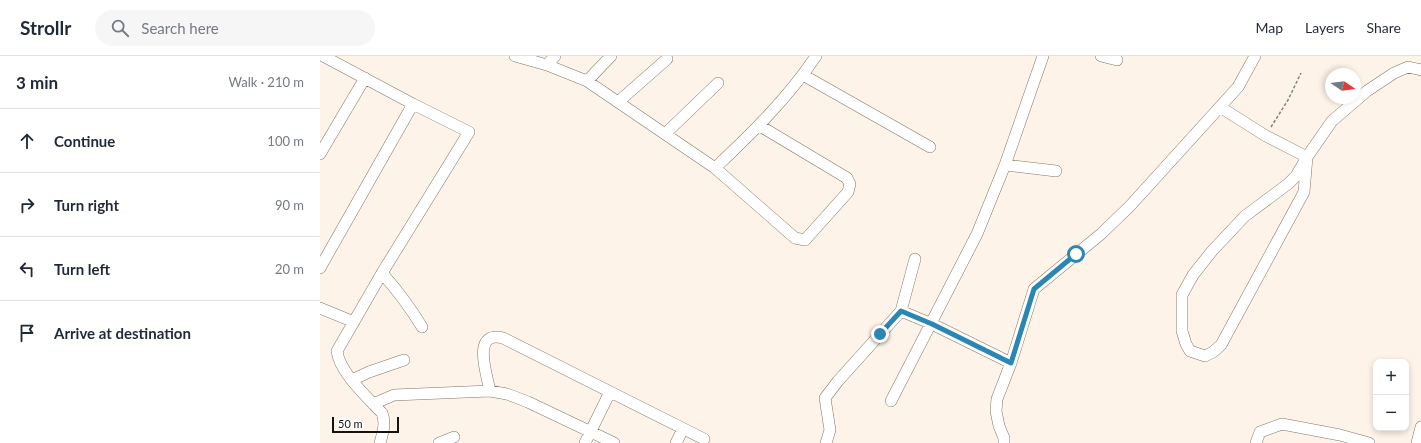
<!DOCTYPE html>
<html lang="en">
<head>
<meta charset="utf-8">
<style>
	body { margin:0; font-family:Lato,sans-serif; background:#f6f6f7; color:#1f2937 }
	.controls { position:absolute; right:12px; bottom:12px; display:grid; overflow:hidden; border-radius:8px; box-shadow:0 2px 6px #0003 }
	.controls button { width:36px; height:36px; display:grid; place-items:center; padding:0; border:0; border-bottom:1px solid #e0e1e3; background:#fff; color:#1f2937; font:20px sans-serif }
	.compass { position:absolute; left:1005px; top:12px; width:36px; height:36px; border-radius:50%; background:#fff; box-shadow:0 2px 6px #0003; rotate:103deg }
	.scale { position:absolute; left:12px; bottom:10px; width:67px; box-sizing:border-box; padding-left:4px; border:2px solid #16110d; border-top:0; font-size:11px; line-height:14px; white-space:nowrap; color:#16110d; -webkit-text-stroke:3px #fff; paint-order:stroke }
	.stop { position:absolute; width:12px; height:12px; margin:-9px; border:3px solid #2a86b3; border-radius:50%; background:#fff }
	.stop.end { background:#2a86b3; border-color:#fff; box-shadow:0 1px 4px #0008 }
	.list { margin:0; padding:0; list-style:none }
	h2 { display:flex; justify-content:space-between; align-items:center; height:52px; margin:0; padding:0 16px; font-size:17px }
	h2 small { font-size:13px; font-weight:400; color:#747a83 }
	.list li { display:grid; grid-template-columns:26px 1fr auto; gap:12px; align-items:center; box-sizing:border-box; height:64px; padding:0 16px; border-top:1px solid #e0e1e3 }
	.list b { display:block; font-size:15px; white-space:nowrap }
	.list em { font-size:13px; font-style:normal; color:#747a83 }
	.icon { flex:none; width:22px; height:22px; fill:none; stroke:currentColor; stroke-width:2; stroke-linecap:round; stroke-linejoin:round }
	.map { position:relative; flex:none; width:1101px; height:387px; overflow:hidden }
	header { display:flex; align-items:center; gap:24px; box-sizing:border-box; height:56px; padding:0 20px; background:#fff; border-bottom:1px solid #e0e1e3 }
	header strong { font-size:19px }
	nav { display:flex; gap:22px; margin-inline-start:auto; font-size:14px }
	.search { width:280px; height:36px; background:#f6f6f7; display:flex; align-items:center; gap:10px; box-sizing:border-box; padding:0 14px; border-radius:22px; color:#747a83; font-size:15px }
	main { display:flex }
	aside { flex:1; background:#fff }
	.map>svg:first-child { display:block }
</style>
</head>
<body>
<header>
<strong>Strollr</strong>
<div class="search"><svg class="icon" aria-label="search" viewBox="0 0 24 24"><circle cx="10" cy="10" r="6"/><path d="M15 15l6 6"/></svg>Search here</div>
<nav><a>Map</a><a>Layers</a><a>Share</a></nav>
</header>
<main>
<aside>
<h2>3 min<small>Walk · 210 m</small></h2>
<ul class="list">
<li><svg class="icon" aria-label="ahead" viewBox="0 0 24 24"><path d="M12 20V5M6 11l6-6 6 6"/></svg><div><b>Continue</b></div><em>100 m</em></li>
<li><svg class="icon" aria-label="right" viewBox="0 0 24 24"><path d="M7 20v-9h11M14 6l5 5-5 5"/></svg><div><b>Turn right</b></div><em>90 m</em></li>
<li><svg class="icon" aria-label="left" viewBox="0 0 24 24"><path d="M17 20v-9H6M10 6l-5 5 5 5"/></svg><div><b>Turn left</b></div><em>20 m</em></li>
<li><svg class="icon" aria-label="arrive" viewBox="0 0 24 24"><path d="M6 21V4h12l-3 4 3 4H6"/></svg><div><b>Arrive at destination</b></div></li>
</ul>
</aside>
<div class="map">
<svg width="1101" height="387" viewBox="0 0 1101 387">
	<rect width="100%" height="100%" fill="#fdf3e8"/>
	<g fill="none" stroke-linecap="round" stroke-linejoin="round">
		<g stroke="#82766a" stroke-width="12">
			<path id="minor" d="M3,0L93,48L149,76L62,217L17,295C19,316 48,342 62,357C66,367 63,376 60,387
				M195,0L227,9L267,25L395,112C432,77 468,42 496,0
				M781,0L797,4
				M227,9L235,0
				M483,19L610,91
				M267,25L291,0
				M298,46L347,3
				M900,51L946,80L987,101
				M345,78L398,27
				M0,98L45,22
				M987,101L984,136L901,289L893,296L885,300L870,295L866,288L862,275V239L873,219L892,195L925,160L968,128L976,120L987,101L1012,65L1047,35L1074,17L1088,11L1101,14
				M685,109L736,115
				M395,112L475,182L485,184L528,136L530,128L527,122L440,70
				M0,212L93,48
				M62,217C77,234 90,251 102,271
				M0,252L34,266
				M581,255L612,268L691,307
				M32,324L49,316L84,304
				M170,335C167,319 151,274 183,282L384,383
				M571,345L657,178L685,109L723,0
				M53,348L74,339L170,335L187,338L208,346L294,387
				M119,387L134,381
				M265,387L290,336
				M356,387L363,373
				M506,387L510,374L505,342L518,325L581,255L595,203
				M684,387V382L679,370L676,355L677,343L691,307L714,233L781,178L810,150L918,31L935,0
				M936,387L940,376L962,368L1020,379L1049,387
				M1097,387L1101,371"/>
		</g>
		<path stroke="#888179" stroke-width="1.5" stroke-dasharray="3 2" stroke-linecap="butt" d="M951,71L968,44L981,17"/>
		<use href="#minor" stroke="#fff" stroke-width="11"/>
	</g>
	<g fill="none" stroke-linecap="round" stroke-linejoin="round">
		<path stroke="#2a86b3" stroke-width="5" d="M560,278L581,255L612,268L691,307L714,233L756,198"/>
	</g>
</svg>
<div class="controls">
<button>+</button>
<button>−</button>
</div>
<svg class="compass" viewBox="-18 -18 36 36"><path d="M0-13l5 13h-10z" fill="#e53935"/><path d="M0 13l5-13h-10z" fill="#747a83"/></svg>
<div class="scale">50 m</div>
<div class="stop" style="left:756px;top:198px"></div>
<div class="stop end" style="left:560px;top:278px"></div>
</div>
</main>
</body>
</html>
